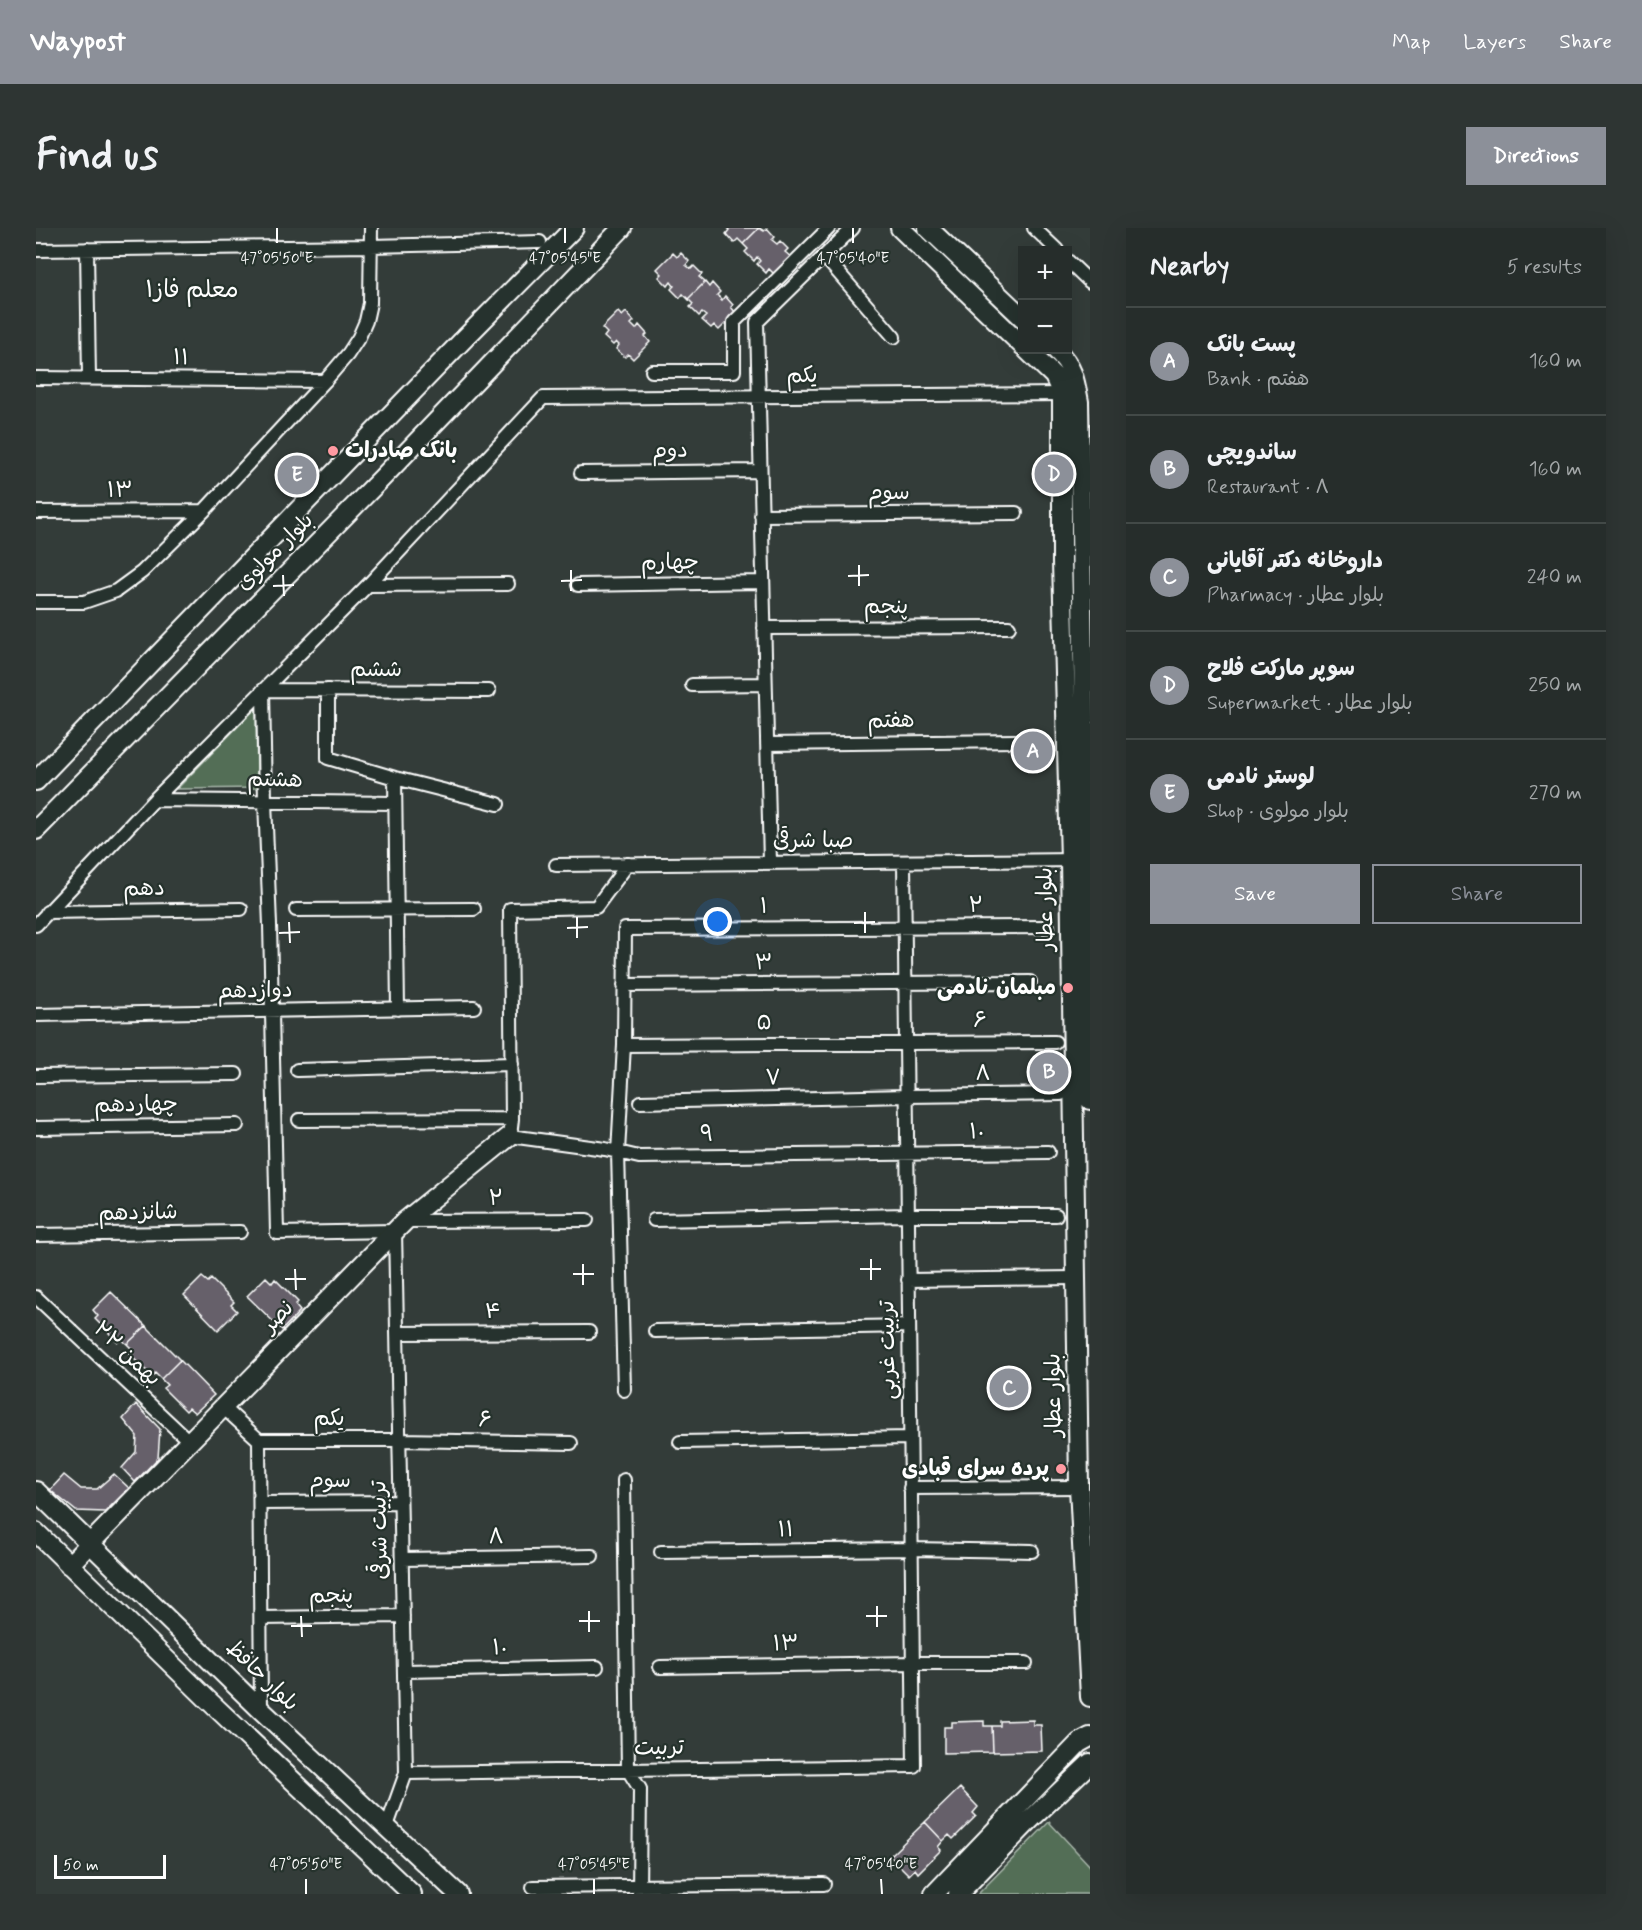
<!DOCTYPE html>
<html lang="en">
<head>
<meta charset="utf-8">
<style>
	body { margin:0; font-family:Mynerve,"Playpen Sans Arabic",sans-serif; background:#2e3533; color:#f1f3f6 }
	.controls { position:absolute; right:18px; top:18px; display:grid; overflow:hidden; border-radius:0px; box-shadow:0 6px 24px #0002 }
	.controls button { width:54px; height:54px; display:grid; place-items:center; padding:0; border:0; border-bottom:2px solid #424947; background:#262d2b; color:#f1f3f6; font:30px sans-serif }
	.scale { position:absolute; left:18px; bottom:15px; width:112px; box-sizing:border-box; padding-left:6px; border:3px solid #fff; border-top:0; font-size:16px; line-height:21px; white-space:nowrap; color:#fff; -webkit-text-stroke:4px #26332d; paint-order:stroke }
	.you { position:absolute; left:682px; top:694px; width:21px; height:21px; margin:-15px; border:4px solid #fff; border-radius:50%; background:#1a73e8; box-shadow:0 0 0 9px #1a73e833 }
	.badge { display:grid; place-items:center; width:39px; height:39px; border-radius:50%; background:#8c9099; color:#fff; font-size:20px; font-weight:700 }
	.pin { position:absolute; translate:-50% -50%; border:3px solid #fff; box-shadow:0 2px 6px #0006 }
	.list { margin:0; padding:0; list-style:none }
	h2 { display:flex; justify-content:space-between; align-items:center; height:78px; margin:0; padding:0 24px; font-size:26px }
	h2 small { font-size:20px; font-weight:400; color:#a4a8a9 }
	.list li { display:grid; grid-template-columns:39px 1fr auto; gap:18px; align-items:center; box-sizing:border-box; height:108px; padding:0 24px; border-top:2px solid #424947 }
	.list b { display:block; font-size:22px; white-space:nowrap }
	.list p { margin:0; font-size:20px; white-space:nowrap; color:#a4a8a9 }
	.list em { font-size:20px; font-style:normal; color:#a4a8a9 }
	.actions { display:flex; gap:12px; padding:18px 24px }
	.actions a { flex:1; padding:14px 0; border:2px solid #8c9099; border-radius:0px; text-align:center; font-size:21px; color:#8c9099 }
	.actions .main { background:#8c9099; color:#fff }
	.map { position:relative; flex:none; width:1054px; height:1666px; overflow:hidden; border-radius:0px }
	header { display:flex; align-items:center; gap:36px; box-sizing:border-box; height:84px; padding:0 30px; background:#8c9099; color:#fff }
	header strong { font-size:28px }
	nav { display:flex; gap:33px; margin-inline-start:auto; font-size:21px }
	.intro { display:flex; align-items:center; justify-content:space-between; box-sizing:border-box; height:144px; padding:0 36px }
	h1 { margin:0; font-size:42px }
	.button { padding:15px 27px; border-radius:0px; background:#8c9099; color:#fff; font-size:21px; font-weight:700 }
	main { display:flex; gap:36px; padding:0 36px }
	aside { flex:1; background:#262d2b; border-radius:0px; box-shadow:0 6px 24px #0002 }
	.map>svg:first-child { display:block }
</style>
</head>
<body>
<header>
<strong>Waypost</strong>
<nav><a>Map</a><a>Layers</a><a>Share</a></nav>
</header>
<div class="intro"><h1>Find us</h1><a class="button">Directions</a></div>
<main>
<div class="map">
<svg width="1054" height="1666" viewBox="0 0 1054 1666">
	<rect width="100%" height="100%" fill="#333c39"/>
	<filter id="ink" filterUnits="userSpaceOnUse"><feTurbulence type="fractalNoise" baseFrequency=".0167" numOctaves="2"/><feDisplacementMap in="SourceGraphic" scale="12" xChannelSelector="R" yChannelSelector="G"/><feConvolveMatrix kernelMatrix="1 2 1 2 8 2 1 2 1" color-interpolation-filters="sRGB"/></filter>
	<g filter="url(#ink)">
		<path fill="#526e56" stroke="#a8b6aa" stroke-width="1.5" d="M220,480L221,560L141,561Z
			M1013,1594L1054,1638V1666H942Z"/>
		<path fill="#66606b" stroke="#fff" stroke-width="1.5" d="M691,0H723L707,16L702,11L698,15L690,6L693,2Z
			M723,0L728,3L731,0L739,9L736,12L741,16L744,13L752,21L749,24L755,29L738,46L733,41L730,45L721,36L724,33L721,29L718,33L709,24L712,21L707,16Z
			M637,25L641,29L645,25L653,33L650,37L655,41L658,38L666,46L663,49L669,54L652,71L647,66L644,70L635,61L638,58L635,54L632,58L623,49L626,46L621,41Z
			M669,54L673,59L676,55L684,64L681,67L686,72L689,68L697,77L695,79L700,85L683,102L678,97L675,100L666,92L670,88L666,85L663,88L654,79L657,76L652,71Z
			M582,84L586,88L590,84L598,93L595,96L600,101L603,97L611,106L609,108L614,114L597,131L592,126L589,129L580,121L583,117L580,114L577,117L568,109L571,105L566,100Z
			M166,1049L172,1054L175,1051L198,1074L195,1077L201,1083L182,1102L148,1067Z
			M230,1049L236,1055L239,1051L262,1074L259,1077L264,1083L246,1102L211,1068Z
			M75,1064L110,1098L91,1116L85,1111L82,1114L59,1091L62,1088L57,1082Z
			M110,1098L144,1132L125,1151L119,1145L116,1148L93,1126L97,1122L91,1116Z
			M144,1132L178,1167L159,1185L153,1180L150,1183L127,1160L131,1157L125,1151Z
			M100,1176L124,1201L122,1230L99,1254L86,1240L100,1224L101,1208L87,1191Z
			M78,1246L93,1260L69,1284L40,1283L14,1262L28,1247L45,1261H61Z
			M997,1492V1497H1005L1006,1523L957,1524L956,1498H964V1493Z
			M948,1493V1498H956L957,1524L908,1525V1499H916V1494Z
			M924,1560L942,1579L937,1585L940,1588L917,1611L913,1607L907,1613L889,1594Z
			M889,1594L907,1613L902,1619L905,1622L882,1645L879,1641L873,1647L854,1628Z"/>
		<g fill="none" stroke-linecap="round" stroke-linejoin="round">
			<g stroke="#fff" stroke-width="16">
				<path id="street" d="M998,0L1021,22
					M51,21L53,150
					M0,22L335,18L504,14
					M788,28L858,109
					M1032,33L1054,54
					M616,143H698V94L793,0
					M0,150L289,153
					M545,245L724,243
					M0,284L168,283
					M725,287L980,285
					M332,357L472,356
					M542,357L726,354
					M0,374H48L80,363L106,344L168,283L289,153L312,126L323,109L330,93L334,75L335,0
					M728,400L973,399
					M656,457L729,456
					M292,462V530L359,550L462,576
					M731,516L980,513
					M359,550L362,781
					M118,572L359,575
					M734,635L721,94L817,0
					M592,636L560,679L474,681L476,891L474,908L569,921L603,929L1012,924
					M520,637L1041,632
					M260,682L438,681
					M11,684L205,681
					M0,697L118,572L332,357L507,170L1026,166
					M588,757L994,754
					M0,787L438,779
					M588,817L1019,814
					M261,842L476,836
					M0,848L200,846
					M604,874L870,868L1025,866
					M263,892L476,891
					M0,900L201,897
					M618,992L871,987H1020
					M369,993L551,992
					M0,1007L204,1004
					M872,1052L1040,1050
					M0,1069L154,1214
					M619,1103L873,1098
					M361,1105L553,1104
					M588,1162L582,924L588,817L589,701L1012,699
					M187,1179L223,1212L225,1482
					M223,1212H363L535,1215
					M644,1214L874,1210
					M588,1252L592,1542L604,1561L603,1666
					M874,1260L1043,1259
					M224,1275L364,1274
					M625,1324L875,1321L996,1323
					M366,1331L556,1328
					M225,1390L367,1388
					M624,1439L876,1435H990
					M368,1443L561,1439
					M370,1545L878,1538L868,634
					M351,1598L370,1545L359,1003L241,1005L234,697L229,573L227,462L453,463
					M497,1659L788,1656"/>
			</g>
			<g stroke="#fff" stroke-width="22">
				<path id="secondary" d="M864,0L987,118
					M892,0L987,90
					M991,122L1018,148L1026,166V334L1034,632L1043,1259L1054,1469
					M1020,122C1037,138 1039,152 1043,174L1054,872
					M0,553L428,111L538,0
					M0,602L346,250L586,0
					M0,1263L225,1482L422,1666
					M0,1304L171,1471L376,1666
					M33,1337L369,993L474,908
					M898,1666L1043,1515L1054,1509
					M922,1666L993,1593L1054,1535"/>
			</g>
			<use href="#street" stroke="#26332d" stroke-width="12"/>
			<use href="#secondary" stroke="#26332d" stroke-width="18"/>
		</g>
	</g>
	<path fill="none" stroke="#fff" stroke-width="2" d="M241,0V15M529,0V15M817,0V15M823,337V358M535,342V363M247,347L248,368M812,348L833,347M525,353L546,352M237,358L258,357M829,684V705M541,689V710M253,694L254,715M818,695L839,694M531,700L552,699M243,705L264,704M835,1031V1052M547,1036V1057M259,1041L260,1062M824,1041H845M537,1046H558M249,1051H270M841,1378V1399M553,1383V1404M265,1388L266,1409M830,1388H851M543,1393H564M255,1398H276M270,1651V1666M558,1651V1666M845,1651L846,1666"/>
	<g fill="#ff9aa2" stroke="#26332d" stroke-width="2">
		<circle cx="297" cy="223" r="6"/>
		<circle cx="1032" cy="760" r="6"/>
		<circle cx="1025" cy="1241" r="6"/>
	</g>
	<g text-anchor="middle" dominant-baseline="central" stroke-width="4.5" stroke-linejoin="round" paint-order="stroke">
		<g font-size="22" fill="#fff" stroke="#26332d">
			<text transform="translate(145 130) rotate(1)">۱۱</text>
			<text transform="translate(766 148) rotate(-1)">یکم</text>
			<text transform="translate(634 223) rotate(-1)">دوم</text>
			<text x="84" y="263">۱۳</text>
			<text x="853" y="265">سوم</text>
			<text transform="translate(239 324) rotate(-45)">بلوار مولوی</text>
			<text transform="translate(634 335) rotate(-1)">چهارم</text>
			<text x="850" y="379">پنجم</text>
			<text x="340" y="442">ششم</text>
			<text transform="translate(855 493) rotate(-1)">هفتم</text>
			<text transform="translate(239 552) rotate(1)">هشتم</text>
			<text x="777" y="613">صبا شرقی</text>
			<text transform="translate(108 661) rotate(-1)">دهم</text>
			<text x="940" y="678">۲</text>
			<text x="728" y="679">۱</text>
			<text transform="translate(1010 681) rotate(-91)">بلوار عطار</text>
			<text transform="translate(728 735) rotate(-1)">۳</text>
			<text transform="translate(219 763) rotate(-1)">دوازدهم</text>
			<text x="944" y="793">۶</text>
			<text transform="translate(728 795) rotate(-1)">۵</text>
			<text x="947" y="846">۸</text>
			<text transform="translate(737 850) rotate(-1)">۷</text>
			<text transform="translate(100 877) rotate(-1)">چهاردهم</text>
			<text transform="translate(941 904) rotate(-1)">۱۰</text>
			<text x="671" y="907">۹</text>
			<text x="460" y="971">۲</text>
			<text transform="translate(102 985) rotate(-1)">شانزدهم</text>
			<text x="457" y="1084">۴</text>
			<text transform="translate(242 1089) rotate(-46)">نصر</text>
			<text transform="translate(852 1122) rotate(-91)">تربیت غربی</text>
			<text transform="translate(91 1126) rotate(43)">۲۲ بهمن</text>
			<text transform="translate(1018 1167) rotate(-91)">بلوار عطار</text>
			<text x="293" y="1191">یکم</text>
			<text transform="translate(449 1192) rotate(1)">۶</text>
			<text transform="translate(294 1253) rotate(-1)">سوم</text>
			<text transform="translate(344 1302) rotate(-91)">تربیت شرقی</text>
			<text transform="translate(750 1302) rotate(-1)">۱۱</text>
			<text transform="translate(460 1309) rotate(-1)">۸</text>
			<text transform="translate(295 1368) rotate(-1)">پنجم</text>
			<text transform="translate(750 1416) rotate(-1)">۱۳</text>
			<text transform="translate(464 1420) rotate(-1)">۱۰</text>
			<text transform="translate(226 1448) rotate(44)">بلوار حافظ</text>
			<text transform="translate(623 1520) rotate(-1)">تربیت</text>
		</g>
		<g font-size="22" font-weight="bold" fill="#fff" stroke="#26332d" text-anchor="end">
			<text x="309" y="223" text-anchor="start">بانک صادرات</text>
			<text x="1020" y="760">مبلمان نادمی</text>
			<text x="1013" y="1241">پرده سرای قبادی</text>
		</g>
		<g font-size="24" fill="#fff" stroke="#26332d">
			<text x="156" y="62">معلم فاز۱</text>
		</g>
	</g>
	<g font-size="15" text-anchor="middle" fill="#fff" stroke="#26332d" stroke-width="4.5" stroke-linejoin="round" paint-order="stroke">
		<text x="241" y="35">47°05'50"E</text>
		<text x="529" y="35">47°05'45"E</text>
		<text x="817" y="35">47°05'40"E</text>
		<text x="270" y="1641">47°05'50"E</text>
		<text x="558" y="1641">47°05'45"E</text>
		<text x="845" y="1641">47°05'40"E</text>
	</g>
</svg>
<div class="controls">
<button>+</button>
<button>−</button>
</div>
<div class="scale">50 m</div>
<div class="you"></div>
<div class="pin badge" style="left:997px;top:523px">A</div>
<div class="pin badge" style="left:1013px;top:844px">B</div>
<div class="pin badge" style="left:973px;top:1160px">C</div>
<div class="pin badge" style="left:1018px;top:246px">D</div>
<div class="pin badge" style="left:261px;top:247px">E</div>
</div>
<aside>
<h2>Nearby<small>5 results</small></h2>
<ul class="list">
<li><span class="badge">A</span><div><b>پست بانک</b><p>Bank · هفتم</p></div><em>160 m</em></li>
<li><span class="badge">B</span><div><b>ساندویچی</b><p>Restaurant · ۸</p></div><em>160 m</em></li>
<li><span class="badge">C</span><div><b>داروخانه دکتر آقایانی</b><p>Pharmacy · بلوار عطار</p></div><em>240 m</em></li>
<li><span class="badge">D</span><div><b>سوپر مارکت فلاح</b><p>Supermarket · بلوار عطار</p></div><em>250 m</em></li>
<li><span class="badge">E</span><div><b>لوستر نادمی</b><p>Shop · بلوار مولوی</p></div><em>270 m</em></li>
</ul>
<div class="actions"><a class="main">Save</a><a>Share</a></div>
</aside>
</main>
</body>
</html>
